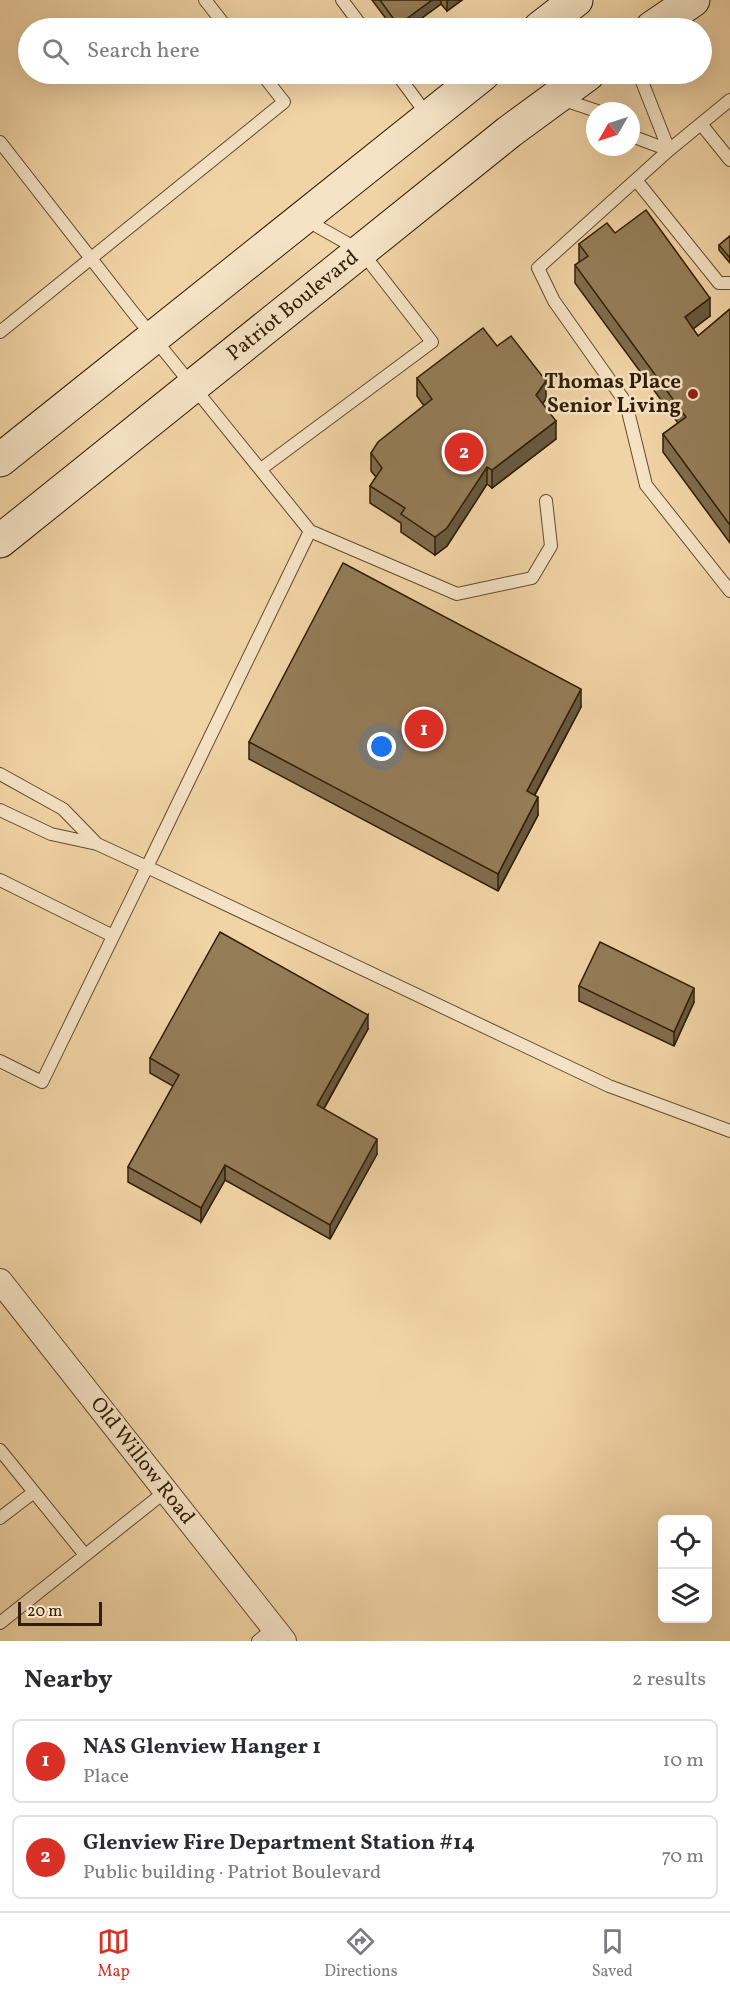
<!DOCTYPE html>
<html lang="en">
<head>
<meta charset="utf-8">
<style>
	body { margin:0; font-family:Vollkorn,serif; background:#f7f7f7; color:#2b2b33 }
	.controls { position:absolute; right:18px; bottom:18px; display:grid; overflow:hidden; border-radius:9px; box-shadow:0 6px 24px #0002 }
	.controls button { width:54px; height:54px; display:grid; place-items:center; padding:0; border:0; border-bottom:2px solid #e1e1e2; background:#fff; color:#2b2b33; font:30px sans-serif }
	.compass { position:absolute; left:586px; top:102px; width:54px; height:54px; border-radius:50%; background:#fff; box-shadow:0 6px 24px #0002; rotate:231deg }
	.scale { position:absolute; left:18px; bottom:15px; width:84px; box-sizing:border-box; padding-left:6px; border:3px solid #321e04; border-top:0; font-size:16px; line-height:21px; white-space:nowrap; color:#321e04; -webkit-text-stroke:4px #f6e3c5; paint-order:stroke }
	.you { position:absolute; left:382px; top:747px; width:21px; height:21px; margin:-15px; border:4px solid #fff; border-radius:50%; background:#1a73e8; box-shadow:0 0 0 9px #1a73e833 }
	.badge { display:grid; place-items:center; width:39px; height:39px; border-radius:50%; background:#d93025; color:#fff; font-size:20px; font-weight:700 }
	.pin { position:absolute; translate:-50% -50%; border:3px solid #fff; box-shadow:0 2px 6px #0006 }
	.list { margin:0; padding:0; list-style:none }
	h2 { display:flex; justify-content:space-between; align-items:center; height:78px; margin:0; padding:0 24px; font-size:26px }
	h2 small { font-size:20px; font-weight:400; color:#7c7c81 }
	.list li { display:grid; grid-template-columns:39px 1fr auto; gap:18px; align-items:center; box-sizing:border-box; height:84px; margin:0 12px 12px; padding:0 12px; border:2px solid #e1e1e2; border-radius:9px }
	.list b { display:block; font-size:22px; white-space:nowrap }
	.list p { margin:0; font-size:20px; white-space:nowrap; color:#7c7c81 }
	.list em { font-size:20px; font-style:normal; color:#7c7c81 }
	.icon { flex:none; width:33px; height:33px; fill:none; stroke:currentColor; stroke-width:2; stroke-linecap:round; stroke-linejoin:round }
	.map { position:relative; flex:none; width:730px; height:1641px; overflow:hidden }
	.search { position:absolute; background:#fff; box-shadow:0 6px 24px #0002; left:18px; right:18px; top:18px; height:66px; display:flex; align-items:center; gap:15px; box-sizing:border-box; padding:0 21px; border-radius:33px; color:#7c7c81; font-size:22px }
	.sheet { height:270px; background:#fff }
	nav { display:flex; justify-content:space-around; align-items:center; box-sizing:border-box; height:84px; border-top:2px solid #e1e1e2; background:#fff; font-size:16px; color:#7c7c81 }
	nav a { display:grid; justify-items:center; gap:3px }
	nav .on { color:#d93025 }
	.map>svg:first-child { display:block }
</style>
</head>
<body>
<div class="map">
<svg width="730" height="1641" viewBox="0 0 730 1641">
	<rect width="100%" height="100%" fill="#f1d4a6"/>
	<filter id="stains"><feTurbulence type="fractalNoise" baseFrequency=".00333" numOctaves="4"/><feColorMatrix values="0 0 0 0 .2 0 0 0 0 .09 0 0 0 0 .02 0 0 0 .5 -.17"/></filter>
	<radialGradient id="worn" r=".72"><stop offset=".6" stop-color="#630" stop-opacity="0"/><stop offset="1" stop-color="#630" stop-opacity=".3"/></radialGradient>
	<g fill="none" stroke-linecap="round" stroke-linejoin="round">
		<g stroke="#624c2c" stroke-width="14">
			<path id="lane" d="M205,0L227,28
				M342,0L363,28
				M397,74L428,116
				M561,99L597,111
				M730,100L669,150L538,268L554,301L626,403L646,485L730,591
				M701,124L730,160
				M631,133L634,137L669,150L639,74
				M0,142L132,311L310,531L147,867L609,1086L730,1131
				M636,180L719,283H730
				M0,332L284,102L262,74
				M261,469L432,342L361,251L306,220
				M310,531L457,594L532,578L551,546L546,501
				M0,774L63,809L97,844L51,834L0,810
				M0,880L113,936
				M0,1061L42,1082L147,867L97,844
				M0,1450L85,1555
				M0,1518L34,1492
				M0,1623L166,1491
				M258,1641L274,1628"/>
		</g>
		<g stroke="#624c2c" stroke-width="26">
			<path id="street" d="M0,1281L284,1641"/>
		</g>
		<g stroke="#321e04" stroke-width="35">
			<path id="secondary" d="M540,28L576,0
				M652,28L693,0
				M0,460L483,74
				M0,541L509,132L588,74"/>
		</g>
		<use href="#lane" stroke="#f6e3c5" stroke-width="12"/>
		<use href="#street" stroke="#f6e3c5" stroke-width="24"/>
		<use href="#secondary" stroke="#f6e3c5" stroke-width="33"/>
	</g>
	<path fill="#806c4c" stroke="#321e04" stroke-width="1.5" d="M372,0H462L447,11L441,4L408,28H393Z
		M615,233L710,316L693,329L698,336L730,309V543L663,452V434L678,423L575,283V265L579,262V244Z
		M730,236V263L719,250V245Z
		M497,346L546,399L543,403L556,439L492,488L487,484L447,546L435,555L401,532V523L370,503V486L376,477L371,471V453L424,406L417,396V378Z
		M581,707L535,795L538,815L498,891L249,759V742Z
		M579,986L694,1002L674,1046L579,1001Z
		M368,1029L324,1109L377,1154L330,1239L225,1180L201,1222L128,1182V1167L173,1086L150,1073V1058Z"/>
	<path fill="#68583e" stroke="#321e04" stroke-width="1.5" d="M432,0H441V4L408,28H398V25Z
		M448,0H462L447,11V1Z
		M710,298V316L685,335V317Z
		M546,381V399L536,413V395Z
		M556,421V439L492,488V470Z
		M487,467V484L447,546L435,555V537Z
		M581,689V707L527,809V791Z
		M538,797V815L498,891V874Z
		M694,988V1002L674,1046V1032Z
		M368,1015V1029L317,1120V1105Z
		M377,1139V1154L330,1239V1225Z
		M225,1165V1180L201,1222V1208Z"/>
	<path fill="#957d58" stroke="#321e04" stroke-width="1.5" d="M380,0H432L398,25Z
		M646,210L710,298L685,317L698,336L730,309V525L663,434L686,417L575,265L588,256L579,244L607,223L615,233Z
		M730,236V258L719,245Z
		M483,328L497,346L511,336L546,381L536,395L556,421L492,470L487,467L447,528L435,537L401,514L405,508L370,486L382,468L371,453L378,442L432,399L417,378Z
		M343,563L581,689L527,791L538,797L498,874L249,742Z
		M220,932L368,1015L317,1105L377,1139L330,1225L225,1165L201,1208L128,1167L179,1075L150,1058Z
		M600,942L694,988L674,1032L579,986Z"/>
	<circle fill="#8f2418" stroke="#f6e3c5" stroke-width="2" cx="693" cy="394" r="6"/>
	<g text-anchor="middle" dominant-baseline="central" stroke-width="5" stroke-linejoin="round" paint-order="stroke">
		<g font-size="21" fill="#321e04" stroke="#f6e3c5">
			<text transform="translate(293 306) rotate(-39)">Patriot Boulevard</text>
			<text transform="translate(142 1461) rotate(52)">Old Willow Road</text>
		</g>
		<g font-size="21" font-weight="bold" fill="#321e04" stroke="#f6e3c5" text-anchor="end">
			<text x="681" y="382">Thomas Place<tspan x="681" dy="24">Senior Living</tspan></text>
		</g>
	</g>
	<rect width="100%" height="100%" filter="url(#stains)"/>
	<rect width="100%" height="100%" fill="url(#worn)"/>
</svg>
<div class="controls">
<button><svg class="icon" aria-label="locate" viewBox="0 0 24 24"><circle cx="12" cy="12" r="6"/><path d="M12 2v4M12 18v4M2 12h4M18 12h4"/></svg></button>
<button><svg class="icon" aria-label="layers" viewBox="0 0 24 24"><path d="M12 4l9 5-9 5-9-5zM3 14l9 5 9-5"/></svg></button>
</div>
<svg class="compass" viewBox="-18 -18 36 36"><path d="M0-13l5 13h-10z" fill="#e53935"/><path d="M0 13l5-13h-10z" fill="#7c7c81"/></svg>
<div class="scale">20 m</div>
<div class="you"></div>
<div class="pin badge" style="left:424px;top:729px">1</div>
<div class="pin badge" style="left:464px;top:452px">2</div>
<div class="search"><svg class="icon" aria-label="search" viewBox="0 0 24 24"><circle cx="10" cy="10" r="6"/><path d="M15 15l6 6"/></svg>Search here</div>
</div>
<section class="sheet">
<h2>Nearby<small>2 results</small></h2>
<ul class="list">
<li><span class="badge">1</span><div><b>NAS Glenview Hanger 1</b><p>Place</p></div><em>10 m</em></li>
<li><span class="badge">2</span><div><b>Glenview Fire Department Station #14</b><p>Public building · Patriot Boulevard</p></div><em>70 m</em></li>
</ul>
</section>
<nav>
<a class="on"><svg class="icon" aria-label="map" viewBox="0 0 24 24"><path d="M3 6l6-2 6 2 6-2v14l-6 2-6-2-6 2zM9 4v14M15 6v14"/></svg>Map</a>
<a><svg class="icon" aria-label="directions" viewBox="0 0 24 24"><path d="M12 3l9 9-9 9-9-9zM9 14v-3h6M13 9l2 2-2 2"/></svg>Directions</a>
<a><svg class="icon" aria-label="saved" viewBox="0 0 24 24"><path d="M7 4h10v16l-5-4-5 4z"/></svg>Saved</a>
</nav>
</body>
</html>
